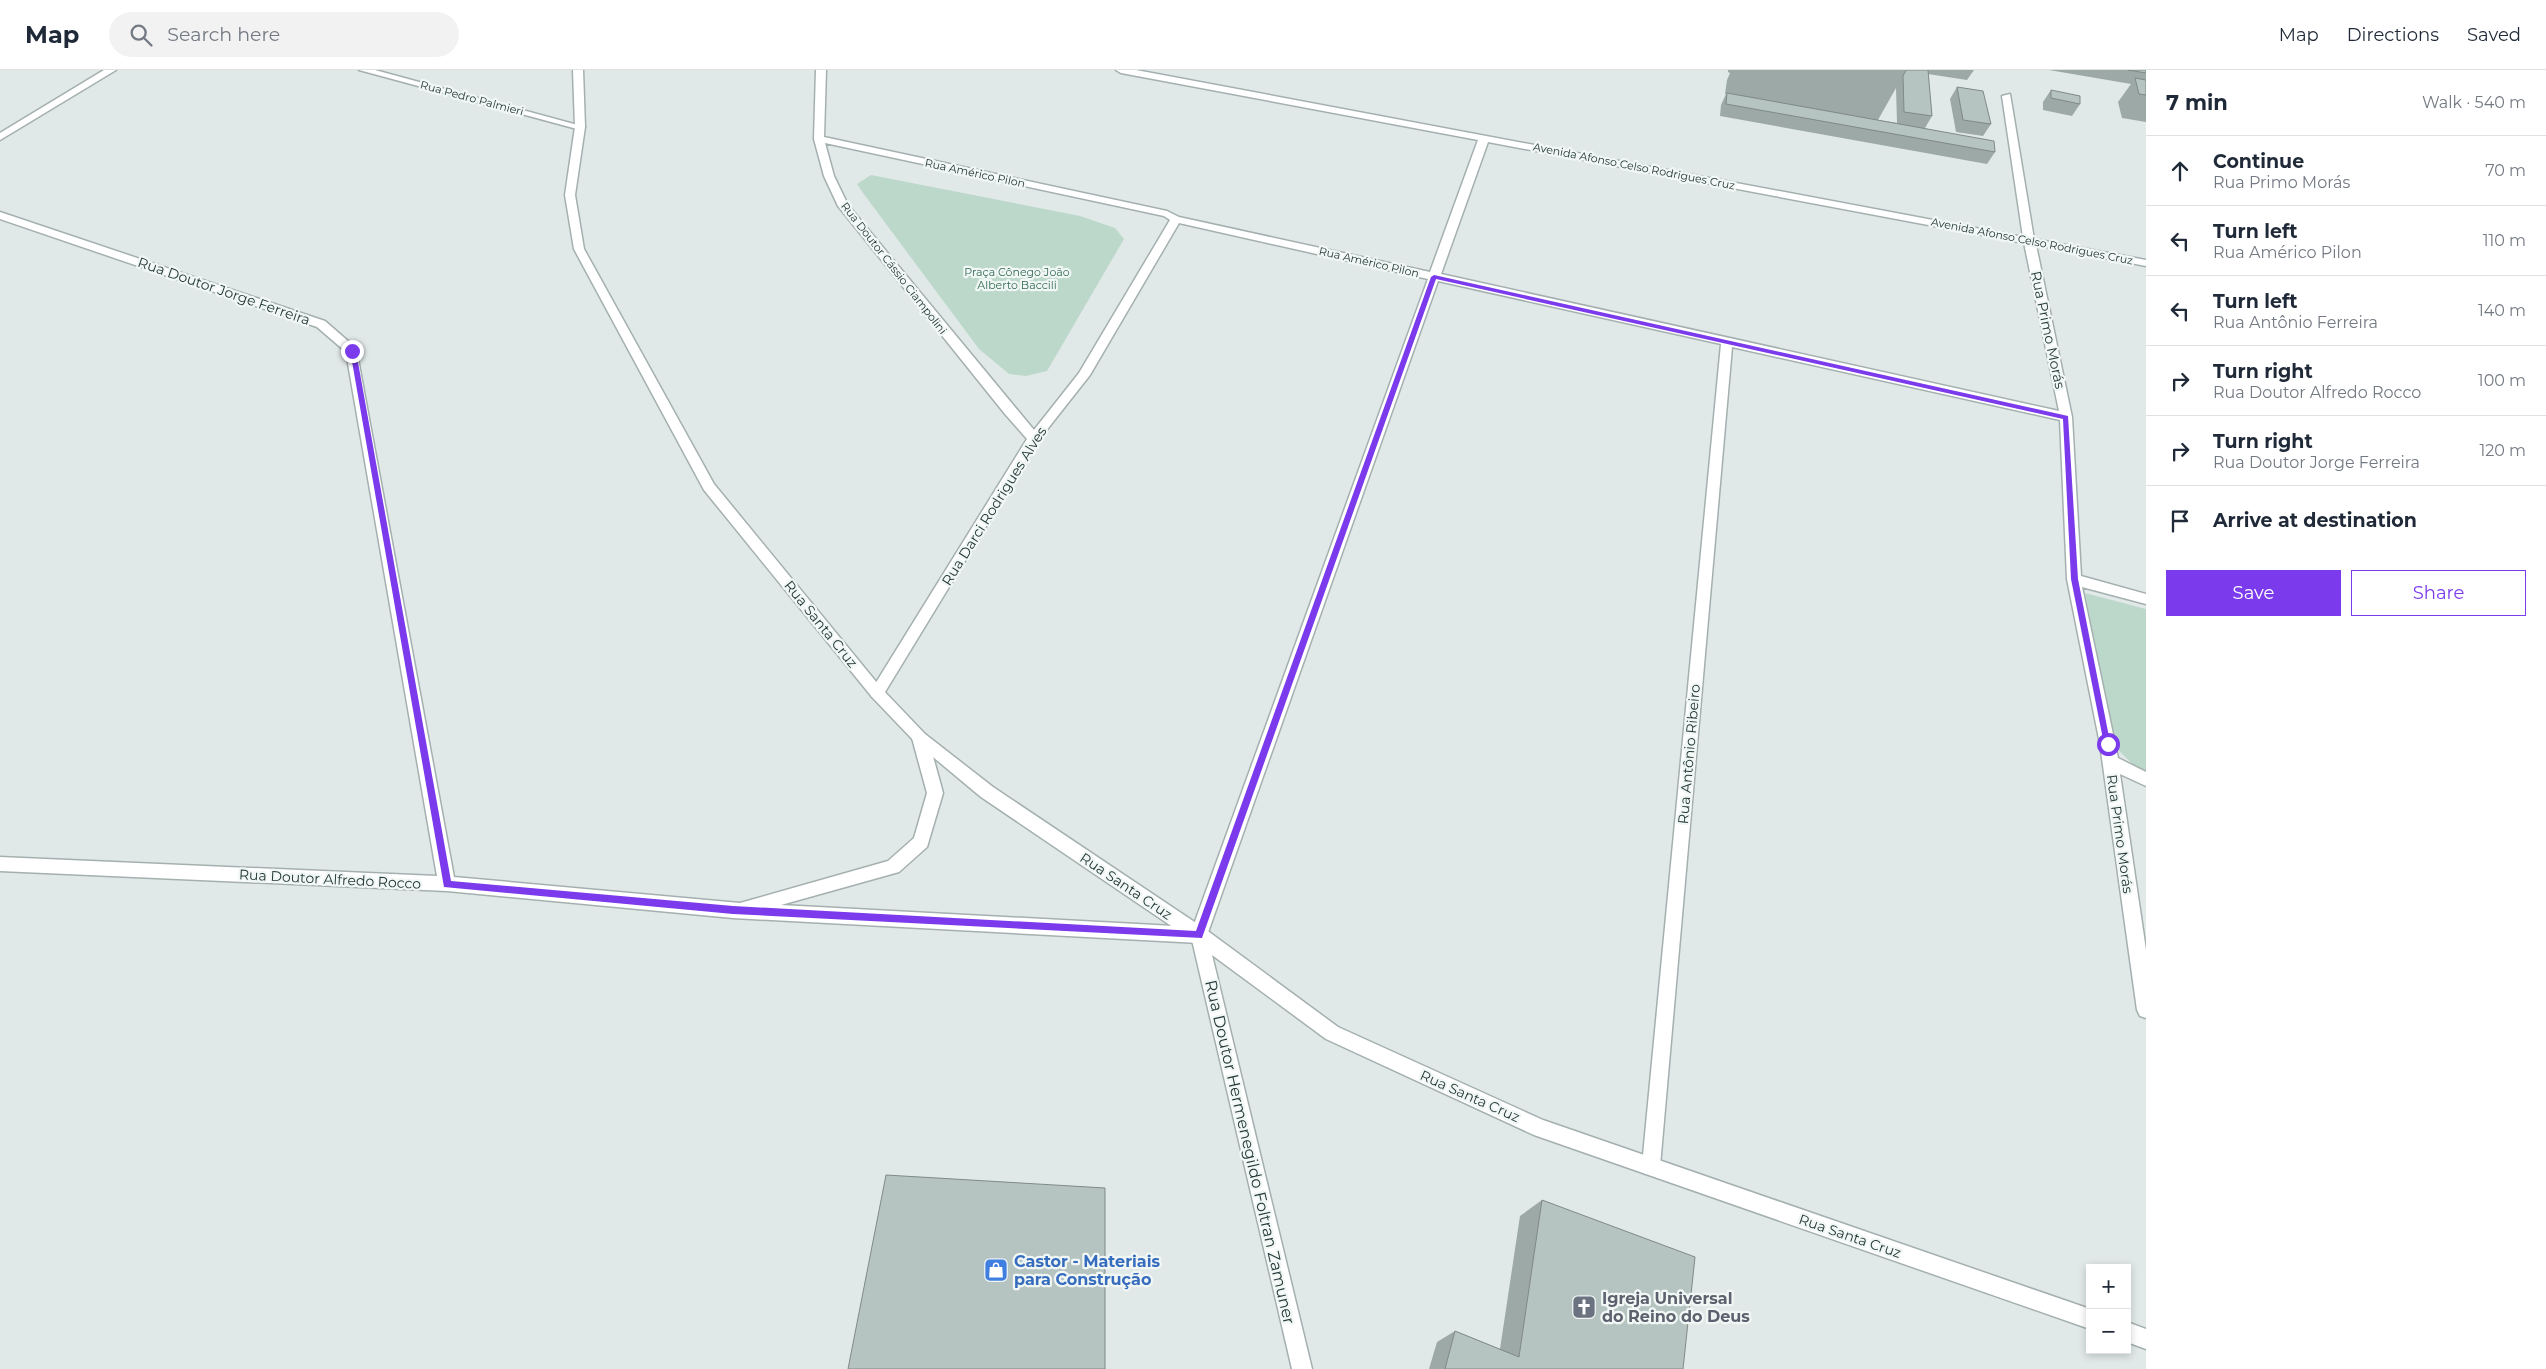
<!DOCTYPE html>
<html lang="en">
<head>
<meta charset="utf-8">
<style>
	body { margin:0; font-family:Montserrat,sans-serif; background:#f2f2f3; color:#1f2937 }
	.controls { position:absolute; right:15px; bottom:15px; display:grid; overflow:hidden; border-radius:0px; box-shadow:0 2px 8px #0003 }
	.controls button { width:45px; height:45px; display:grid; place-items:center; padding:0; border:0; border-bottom:1px solid #e0e1e3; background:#fff; color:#1f2937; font:25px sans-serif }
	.stop { position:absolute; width:15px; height:15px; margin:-11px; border:4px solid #7c3aed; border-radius:50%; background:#fff }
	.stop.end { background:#7c3aed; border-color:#fff; box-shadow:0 1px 5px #0008 }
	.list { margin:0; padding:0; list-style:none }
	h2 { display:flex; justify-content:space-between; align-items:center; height:65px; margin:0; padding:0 20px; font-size:21px }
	h2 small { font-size:16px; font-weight:400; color:#747a83 }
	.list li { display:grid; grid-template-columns:32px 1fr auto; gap:15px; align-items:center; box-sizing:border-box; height:70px; padding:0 20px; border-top:1px solid #e0e1e3 }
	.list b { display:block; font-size:19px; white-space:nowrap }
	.list p { margin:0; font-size:16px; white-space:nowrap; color:#747a83 }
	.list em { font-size:16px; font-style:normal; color:#747a83 }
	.actions { display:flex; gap:10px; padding:15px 20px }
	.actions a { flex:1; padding:11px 0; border:1px solid #7c3aed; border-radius:0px; text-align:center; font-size:18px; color:#7c3aed }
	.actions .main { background:#7c3aed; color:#fff }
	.icon { flex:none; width:28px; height:28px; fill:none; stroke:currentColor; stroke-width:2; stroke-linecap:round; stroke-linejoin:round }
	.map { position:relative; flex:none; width:2146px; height:1299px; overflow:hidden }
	header { display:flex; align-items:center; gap:30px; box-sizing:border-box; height:70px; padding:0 25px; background:#fff; border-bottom:1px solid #e0e1e3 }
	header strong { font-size:24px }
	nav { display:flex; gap:28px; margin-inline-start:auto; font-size:18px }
	.search { width:350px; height:45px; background:#f2f2f3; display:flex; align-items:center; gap:12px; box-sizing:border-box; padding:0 18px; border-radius:28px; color:#747a83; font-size:19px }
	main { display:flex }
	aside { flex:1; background:#fff }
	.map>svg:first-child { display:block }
</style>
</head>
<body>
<header>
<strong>Map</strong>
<div class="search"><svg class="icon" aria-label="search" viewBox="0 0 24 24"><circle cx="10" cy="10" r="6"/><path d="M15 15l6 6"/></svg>Search here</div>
<nav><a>Map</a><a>Directions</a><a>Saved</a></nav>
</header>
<main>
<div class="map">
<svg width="2146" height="1299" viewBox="0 0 2146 1299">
	<rect width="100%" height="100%" fill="#e1e9e8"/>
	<path fill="#bcd8ca" d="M871,105L1080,146L1115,158L1124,169L1047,301L1026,306L1009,304L979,279L863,123L857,114Z
		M2085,523L2146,539V707L2112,674Z"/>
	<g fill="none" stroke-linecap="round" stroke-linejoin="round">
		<g stroke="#a4b0af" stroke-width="3">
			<path id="minor" d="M104,0H116L0,70V63Z
				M359,0H375L585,57L577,59Z
				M816,0H826L824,67L1167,141L1179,147L1430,202L1478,70L1121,3L1116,0H1136L2023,167L2002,26L2010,24L2034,169L2146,190V196L2036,175L2072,347L2081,506L2146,524V534L2082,517L2118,688L2146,702V716L2120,704L2146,880V948L2140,946L2137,940L2100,674L2067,509L2060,350L1732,277L1660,1096L1658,1103L1651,1105L1644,1103L1642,1096L1721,274L1438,211L1205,871L1199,873L733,848L447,821L0,801V787L437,806L346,282L317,257L0,149V142L325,251L356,278L454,807L740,833L888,791L914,768L927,723L912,668L915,664L920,662L925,664L928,668L943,723L927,777L899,802L781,835L1193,857L1428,209L1179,153L1090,305L1038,371L882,627H872L870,623L872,619L1027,369L1005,344L838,136L824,106L814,69ZM1488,72L2024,173L2059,341L1441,204ZM825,73L1164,146L1170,150L1079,303L1034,360L848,135L834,106Z"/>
		</g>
		<g stroke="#a4b0af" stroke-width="3">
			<path id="tertiary" d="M573,0H583L585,57L575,125L584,179L714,414L882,619L925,664L993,717L1205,859L1338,957L1543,1050L2090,1239V1259L1534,1065L1326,969L1212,885L1312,1299H1292L1192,870L981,727L915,672L872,627L704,420L574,179L565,125L575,57Z
				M2127,1252L2146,1259V1279L2127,1272Z"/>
		</g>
		<use href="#minor" fill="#fff" fill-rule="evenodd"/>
		<use href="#tertiary" fill="#fff" fill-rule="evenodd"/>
	</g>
	<path fill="#9da9a6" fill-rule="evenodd" d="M1728,0H1974L1967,10L1928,4L1932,46L1925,58L1995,82L1987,94L1720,46L1721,35L1726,24H1725L1727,10L1730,3L1728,2ZM1896,18L1897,53L1878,50Z
		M2049,0H2146V52L2122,48L2118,32L2131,14Z
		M1957,17L1991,54L1983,66L1956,62L1950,29Z
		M2051,20L2080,34L2072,46L2043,40V32Z
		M1542,1130L1683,1299H1429L1437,1272L1455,1261L1500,1279L1520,1146Z"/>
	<path fill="#b6c4c1" stroke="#7f8987" d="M1906,0H1928L1932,46L1904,42L1903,6Z
		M2128,0H2146V3Z
		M2135,8L2146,10V25L2139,24Z
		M1957,17L1983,21L1991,54L1963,50Z
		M2051,20L2080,26V34L2051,28Z
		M1727,23L1994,71L1995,82L1726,34Z
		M886,1105L1105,1118V1299H848Z
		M1542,1130L1695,1187L1683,1299H1445L1455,1261L1519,1287Z"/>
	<path fill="#7c3aed" d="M1434,205L2068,346L2078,509L2111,677L2108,678L2104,674L2071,509L2063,349L1436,209L1202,868L733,844L444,817L350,280L356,281L451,811L733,836L1196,861L1431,207Z"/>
	<defs>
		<g id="shop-square" transform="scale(1.25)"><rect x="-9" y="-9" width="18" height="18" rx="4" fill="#3f7fe0" stroke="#f1f7f5"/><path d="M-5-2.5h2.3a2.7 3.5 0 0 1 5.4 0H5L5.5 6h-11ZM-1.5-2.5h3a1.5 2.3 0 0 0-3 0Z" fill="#fff"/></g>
		<g id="church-square" transform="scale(1.25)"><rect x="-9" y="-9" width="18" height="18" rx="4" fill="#6b7280" stroke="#f1f7f5"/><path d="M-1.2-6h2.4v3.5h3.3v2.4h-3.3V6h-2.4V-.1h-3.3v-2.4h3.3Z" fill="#fff"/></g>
	</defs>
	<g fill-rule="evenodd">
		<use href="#shop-square" x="996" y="1200"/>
		<use href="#church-square" x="1584" y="1237"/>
	</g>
	<g text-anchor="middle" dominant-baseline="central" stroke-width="4.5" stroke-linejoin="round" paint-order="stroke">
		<g font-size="11" fill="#233837" stroke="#f1f7f5">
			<text transform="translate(472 28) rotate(15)">Rua Pedro Palmieri</text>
			<text transform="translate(1634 96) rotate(11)">Avenida Afonso Celso Rodrigues Cruz</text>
			<text transform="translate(975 103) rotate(12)">Rua Américo Pilon</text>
			<text transform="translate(2032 171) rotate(11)">Avenida Afonso Celso Rodrigues Cruz</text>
			<text transform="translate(1369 192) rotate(13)">Rua Américo Pilon</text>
			<text transform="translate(894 198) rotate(52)">Rua Doutor Cássio Ciampolini</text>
		</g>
		<g font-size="11" fill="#326a55" stroke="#f1f7f5">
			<text x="1017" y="202">Praça Cônego João<tspan x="1017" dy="13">Alberto Baccili</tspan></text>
		</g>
		<g font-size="14" fill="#233837" stroke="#f1f7f5">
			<text transform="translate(224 221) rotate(19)">Rua Doutor Jorge Ferreira</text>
			<text transform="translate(2048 260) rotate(78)">Rua Primo Morás</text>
			<text transform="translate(994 436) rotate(-58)">Rua Darci Rodrigues Alves</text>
			<text transform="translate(821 554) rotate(51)">Rua Santa Cruz</text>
			<text transform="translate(1689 684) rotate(-85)">Rua Antônio Ribeiro</text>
			<text transform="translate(2120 764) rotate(82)">Rua Primo Morás</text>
			<text transform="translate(330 809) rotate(3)">Rua Doutor Alfredo Rocco</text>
			<text transform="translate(1126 816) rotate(34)">Rua Santa Cruz</text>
			<text transform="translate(1470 1026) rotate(24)">Rua Santa Cruz</text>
			<text transform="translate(1850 1166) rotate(19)">Rua Santa Cruz</text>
		</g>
		<g font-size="16" fill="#233837" stroke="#f1f7f5">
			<text transform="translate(1250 1082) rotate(77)">Rua Doutor Hermenegildo Foltran Zamuner</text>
		</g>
		<g font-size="16" font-weight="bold" fill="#366cbe" stroke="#f1f7f5" text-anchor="start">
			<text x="1014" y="1191">Castor - Materiais<tspan x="1014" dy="18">para Construção</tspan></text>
		</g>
		<g font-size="16" font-weight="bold" fill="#5b616d" stroke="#f1f7f5" text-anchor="start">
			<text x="1602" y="1228">Igreja Universal<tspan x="1602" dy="18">do Reino do Deus</tspan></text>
		</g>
	</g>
</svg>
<div class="controls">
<button>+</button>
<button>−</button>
</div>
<div class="stop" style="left:2108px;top:674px"></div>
<div class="stop end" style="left:352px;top:281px"></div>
</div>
<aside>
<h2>7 min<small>Walk · 540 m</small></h2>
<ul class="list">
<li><svg class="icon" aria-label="ahead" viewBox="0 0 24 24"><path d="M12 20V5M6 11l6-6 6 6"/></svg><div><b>Continue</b><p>Rua Primo Morás</p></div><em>70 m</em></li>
<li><svg class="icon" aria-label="left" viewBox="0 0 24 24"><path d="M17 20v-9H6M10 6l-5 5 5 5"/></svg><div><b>Turn left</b><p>Rua Américo Pilon</p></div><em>110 m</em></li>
<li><svg class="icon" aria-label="left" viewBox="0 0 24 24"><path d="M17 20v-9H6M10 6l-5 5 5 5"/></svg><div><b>Turn left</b><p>Rua Antônio Ferreira</p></div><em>140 m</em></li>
<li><svg class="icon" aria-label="right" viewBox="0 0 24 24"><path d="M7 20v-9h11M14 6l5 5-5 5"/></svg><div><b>Turn right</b><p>Rua Doutor Alfredo Rocco</p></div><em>100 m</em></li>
<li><svg class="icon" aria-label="right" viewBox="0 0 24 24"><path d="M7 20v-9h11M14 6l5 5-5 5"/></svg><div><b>Turn right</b><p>Rua Doutor Jorge Ferreira</p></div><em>120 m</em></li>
<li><svg class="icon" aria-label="arrive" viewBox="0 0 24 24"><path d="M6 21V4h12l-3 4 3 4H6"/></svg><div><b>Arrive at destination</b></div></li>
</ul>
<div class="actions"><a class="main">Save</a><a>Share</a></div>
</aside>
</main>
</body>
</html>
